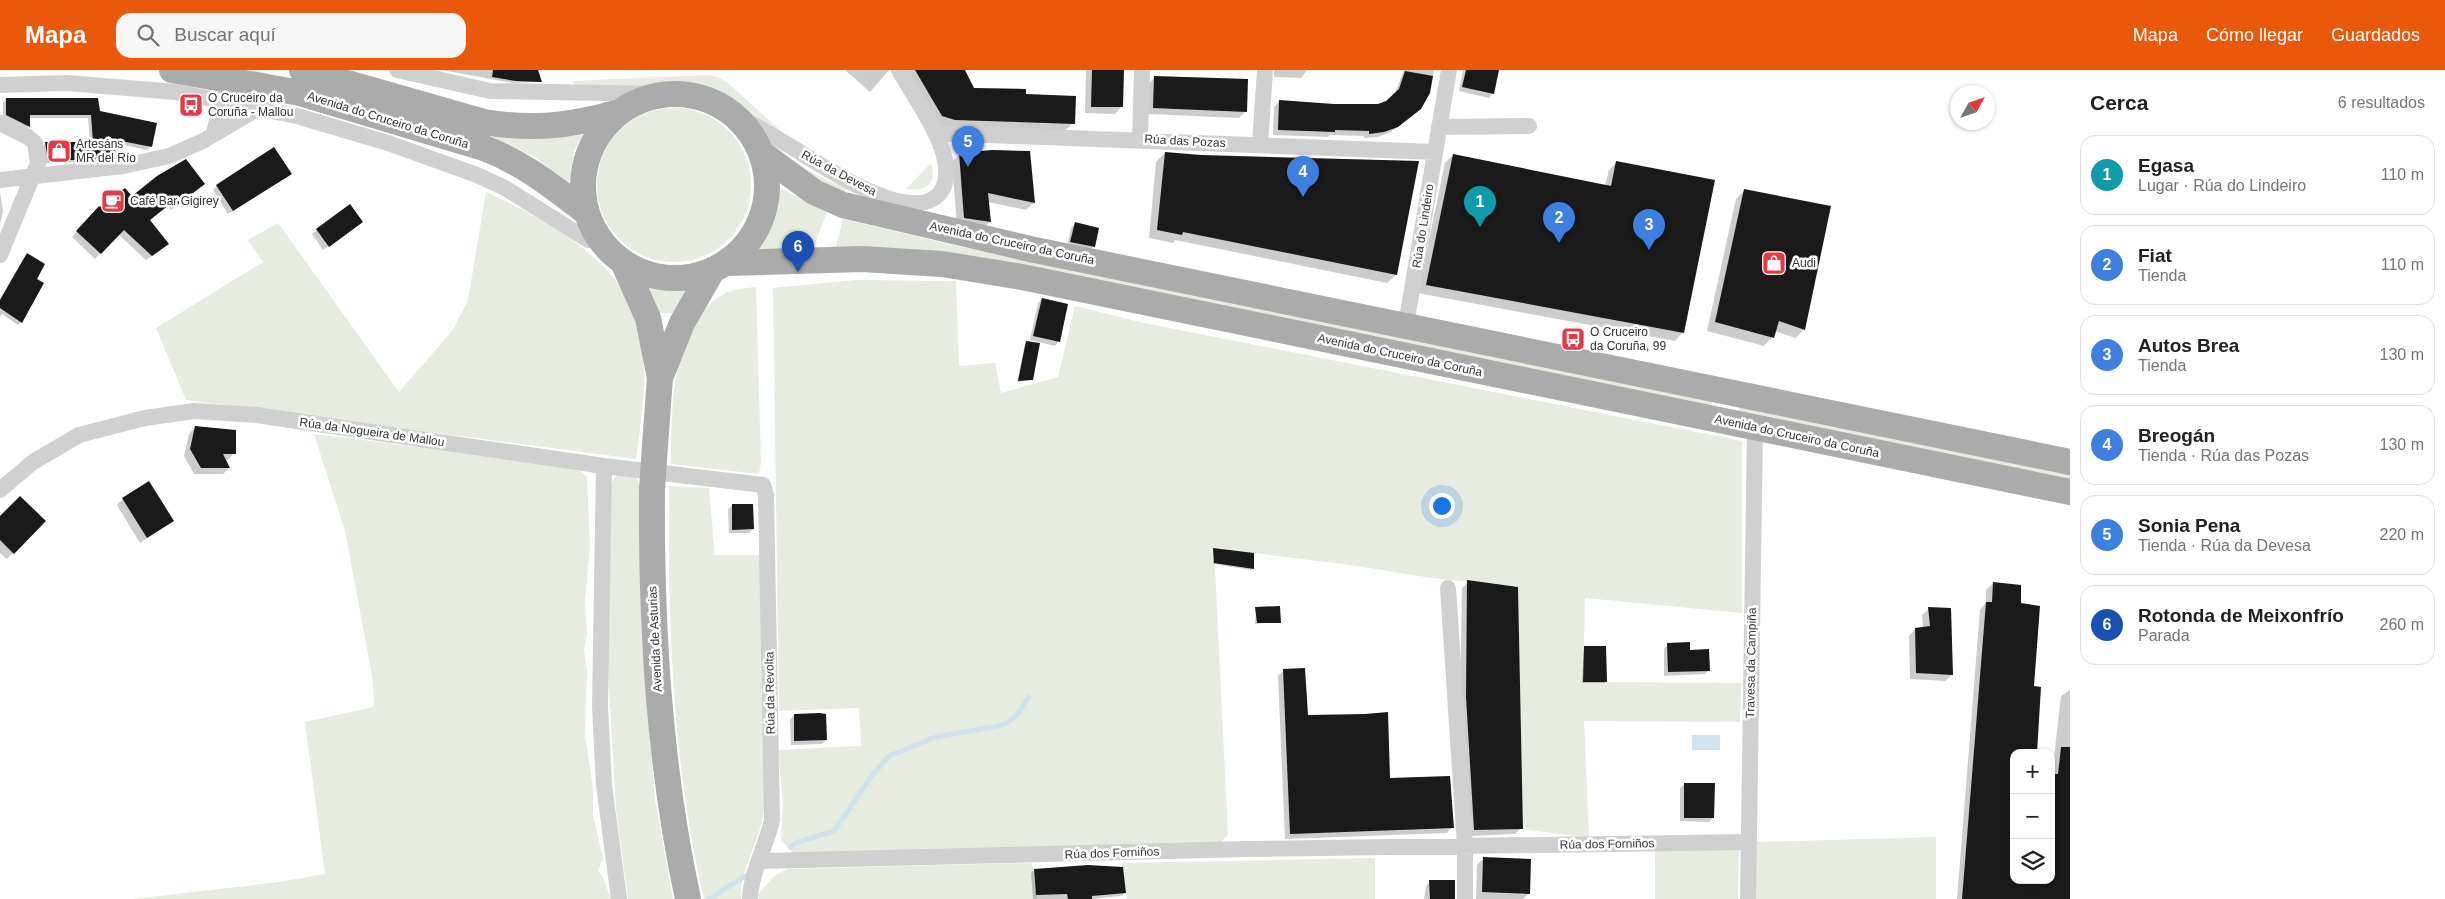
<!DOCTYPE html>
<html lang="es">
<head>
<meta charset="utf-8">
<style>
	body { margin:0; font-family:Helvetica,sans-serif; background:#f6f6f6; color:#202124 }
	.controls { position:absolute; right:15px; bottom:15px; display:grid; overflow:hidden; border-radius:10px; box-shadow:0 1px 4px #0004 }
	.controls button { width:45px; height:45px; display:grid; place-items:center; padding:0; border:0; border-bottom:1px solid #e0e0e0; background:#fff; color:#202124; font:25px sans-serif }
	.compass { position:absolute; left:1950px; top:15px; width:45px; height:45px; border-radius:50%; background:#fff; box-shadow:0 1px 4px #0004; rotate:50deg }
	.you { position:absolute; left:1441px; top:435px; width:18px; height:18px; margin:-12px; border:4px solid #fff; border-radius:50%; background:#1a73e8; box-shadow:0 0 0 8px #1a73e833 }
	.badge { display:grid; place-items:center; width:32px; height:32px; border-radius:50%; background:#ea580c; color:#fff; font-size:16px; font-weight:700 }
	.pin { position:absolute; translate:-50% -41px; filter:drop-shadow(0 1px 2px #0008) }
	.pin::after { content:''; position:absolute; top:26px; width:18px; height:15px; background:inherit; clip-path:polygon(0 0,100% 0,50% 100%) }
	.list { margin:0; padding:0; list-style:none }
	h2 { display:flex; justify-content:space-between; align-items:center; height:65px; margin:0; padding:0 20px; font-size:21px }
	h2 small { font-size:16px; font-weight:400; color:#757577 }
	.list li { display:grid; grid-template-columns:32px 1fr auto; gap:15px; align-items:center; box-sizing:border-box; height:80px; margin:0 10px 10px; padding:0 10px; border:1px solid #e0e0e0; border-radius:15px }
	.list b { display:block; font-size:19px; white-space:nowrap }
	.list p { margin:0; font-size:16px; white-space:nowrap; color:#757577 }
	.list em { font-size:16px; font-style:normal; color:#757577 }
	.icon { flex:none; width:28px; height:28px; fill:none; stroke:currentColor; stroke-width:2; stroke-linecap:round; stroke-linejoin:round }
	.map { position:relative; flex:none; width:2070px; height:829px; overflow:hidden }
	header { display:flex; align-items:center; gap:30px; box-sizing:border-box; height:70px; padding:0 25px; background:#ea580c; color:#fff }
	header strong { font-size:24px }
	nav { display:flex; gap:28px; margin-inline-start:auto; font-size:18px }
	.search { width:350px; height:45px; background:#f6f6f6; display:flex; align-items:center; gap:12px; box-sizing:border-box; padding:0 18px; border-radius:15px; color:#757577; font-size:19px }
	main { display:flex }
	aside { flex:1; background:#fff }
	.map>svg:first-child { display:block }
</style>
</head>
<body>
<header>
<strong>Mapa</strong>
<div class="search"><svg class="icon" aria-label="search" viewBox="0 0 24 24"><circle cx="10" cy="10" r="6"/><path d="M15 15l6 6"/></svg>Buscar aquí</div>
<nav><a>Mapa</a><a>Cómo llegar</a><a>Guardados</a></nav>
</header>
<main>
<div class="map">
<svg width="2070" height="829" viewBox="0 0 2070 829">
	<rect width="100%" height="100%" fill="#fff"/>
	<path fill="#e6ecdf" d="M234,0L258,1L517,69L583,65L574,81L569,113L536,88L509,74Z
		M708,5L718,7L729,14L792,71L721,27C674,11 627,18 578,20L572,11Z
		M597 115a77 77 0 1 1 154 0a77 77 0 1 1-154 0Z
		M777,83L820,107L846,118L843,125Z
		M931,93C937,115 927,121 906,119Z
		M776,116L827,142L813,178L754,180L772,142Z
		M486,122C531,143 579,168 612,206C637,234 646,281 644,317C643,341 639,365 636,389L186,330L156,258L263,192L248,170L278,153L399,322L452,261L468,230Z
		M843,149L957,176L1713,330L1711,337L836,177Z
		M856,210L956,211L959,296L995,293L1001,323L1058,307L1075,236L1144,253L1742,371V543L1585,528L1583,612L1741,613L1740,652L1584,651L1589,768L1523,759L1518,517L1432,508L1343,494L1214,478L1228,765L1220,773L793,783L781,770L783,734L778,680L861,676L859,638L779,641L773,218Z
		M645,216L689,220L675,244L653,242Z
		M756,217L761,392L759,404L671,394C672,340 669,253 726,223C734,219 747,218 756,217Z
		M1739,335L2070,403V409L1738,341Z
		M314,364L445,380L579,400L587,407L590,477L585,531L587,564L584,580L587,601L585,665L593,719V745L603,789L598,800C607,811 605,818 612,829H133L279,812L325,804L305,652L374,637L373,611L345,461Z
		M619,405L634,406L638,410L641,421V561L655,730L673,829H628L616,739L608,600L611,415L614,408Z
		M669,416L709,418L715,485H763C762,527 760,569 761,611C762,653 766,696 764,737C762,770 739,799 741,829H704C672,691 668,557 669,416Z
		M1936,767V829H1756V772Z
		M1739,778L1738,829H1655V780Z
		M1375,788V829H1127L1122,793Z
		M1032,793L1037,829H759L758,825L774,806L787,799Z"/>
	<path fill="#cfe2ee" d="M1692,665H1720V680H1692Z"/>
	<path fill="#0003" d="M442,0H537L540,12L513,13Z
		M845,0H889L870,22Z
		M902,0H964L974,19L1025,25L1073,53L1065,61L946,58L934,54Z
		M1086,0H1122L1121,37L1115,44L1085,43Z
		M1274,0H1307L1301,8L1274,7Z
		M1404,0H1434L1429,23L1414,44L1391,62L1378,67L1364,68V66L1330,65L1328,67L1273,65L1274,37L1279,32L1369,36L1386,32L1394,25Z
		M1463,0H1498L1493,23L1489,28L1459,21Z
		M1155,7L1246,41L1239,48L1147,44L1148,14Z
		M6,29L99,42L150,77L147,80L115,73L114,86L111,89L86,92L45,93L42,77L46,73H90L88,48H29L28,56L25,59L3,48V32Z
		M1165,83L1201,87L1417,93L1396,205L1387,213L1175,170L1173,173L1149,168L1156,92Z
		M960,84L1034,132L1026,140L988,132L990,152L982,159L957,156L952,92Z
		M1453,85L1605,116L1609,100L1617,92L1683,262L1675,271L1418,223L1445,93Z
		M290,104L228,144L213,120L217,116Z
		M198,119L171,140L168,135L149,150L162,179L146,190L118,164L95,189L72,167L93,143L131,128Z
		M1745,120L1804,259L1796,268L1774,261L1772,267L1764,276L1707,261L1736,129Z
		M0,122L3,141L0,154Z
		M350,136L359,154L323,180L312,164Z
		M1075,154L1094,176L1089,181L1067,176L1071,158Z
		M24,188L35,210L21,252L18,255L2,244L0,247V229Z
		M1042,229L1059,271L1055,276L1030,270L1038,233Z
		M1027,272L1032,309L1017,312L1025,274Z
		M195,357L234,383L228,390H224L229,398L223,404H194L184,386L189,364Z
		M123,429L172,451L140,473L117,435Z
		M732,436L753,459L749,463H729L728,439Z
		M0,448L44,451L7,489L0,483Z
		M1214,479L1253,498L1251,500L1213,494Z
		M1468,512L1521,758L1515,764L1468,766L1460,634L1462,518Z
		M1993,513L2014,683V810H2051L2052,705L2061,626L2070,620V829H1957L1980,540L1986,533V520Z
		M1256,538L1279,552L1255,554Z
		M1929,539L1952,605L1945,611L1910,609L1909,566L1915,559L1923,558L1922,545Z
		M1668,574L1689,581L1709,600L1705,604L1664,606V579Z
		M1584,577L1606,612L1604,613H1582Z
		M1284,600L1306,646L1452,757L1447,763L1285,769L1278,606Z
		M794,645L826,670L822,674L791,675L790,650Z
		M1685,714L1713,748L1709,752L1680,751V718Z
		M1483,789L1529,823L1523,829H1476L1477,795Z
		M1035,800L1125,823L1121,826L1092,829H1033L1031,803Z
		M1430,812L1455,829H1424L1426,816Z"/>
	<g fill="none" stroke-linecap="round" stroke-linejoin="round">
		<path stroke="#cfe2ee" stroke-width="5" d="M790,777L798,772L834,761L870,708L889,686L936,667L1003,655L1016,646L1029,627
			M709,829L747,805"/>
	</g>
	<path fill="#1a1a1a" d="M493,0H538L542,12L516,11L492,7Z
		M915,0H965L974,18L1026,19V24L1076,26L1075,54L955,50L942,46Z
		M1092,0H1124L1123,37H1091Z
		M1466,0H1499L1494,24L1462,17Z
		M1405,1L1433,6L1430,23L1421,39L1398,57L1384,62L1369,64V61L1335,60V62L1278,60L1279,30L1334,34H1378L1386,31L1399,19Z
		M1154,6L1248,9L1247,42L1153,38Z
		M6,28H98L100,41L157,53L152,77L116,70L115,86L90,90H48L45,72H93L91,45H30V57L6,45Z
		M274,77L292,104L233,141L216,115Z
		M992,80L1030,81L1035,133L988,123L991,152L964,148L959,83Z
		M1165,82L1201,85L1419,91L1397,205L1183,162L1182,165L1157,160Z
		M1453,84L1611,116L1616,91L1715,110L1684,263L1426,215Z
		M186,89L205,114L177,135L174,131L150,150L169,174L152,186L124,160L101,184L76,161L99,136L100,137L125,118L132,126L157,106Z
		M1744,119L1831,136L1805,260L1779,251L1774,268L1715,252Z
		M350,134L363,152L329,177L316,159Z
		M1075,152L1099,158L1095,177L1070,172Z
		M27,183L45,194L37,209L44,213L22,253L0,238V230Z
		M1042,228L1068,234L1060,272L1033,266Z
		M1026,271L1040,273L1033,310L1018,311Z
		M195,356L236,360V384H223L230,398H201L190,379Z
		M149,411L174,451L147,468L122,428Z
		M20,426L46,451L14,484L0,470V446Z
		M732,434H753L754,459L732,460Z
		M1213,478L1254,483V499L1214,493Z
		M1467,510L1518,517L1523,759L1474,760L1466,627Z
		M1993,512L2021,515V533L2040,536L2034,616L2041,617L2037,683H2014V810H2051V704H2058L2061,677H2070V829H1962L1986,532H1992Z
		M1280,536L1281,553H1257L1255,537Z
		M1928,537L1951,538L1953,605L1916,603L1915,558L1930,556Z
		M1690,572V580L1709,579L1710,601L1668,602L1667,573Z
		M1584,576H1606L1607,612H1583Z
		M1305,598L1308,645L1365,644L1388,642L1390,708L1450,706L1454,758L1290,764L1283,599Z
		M820,643L826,644L827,670L794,671V644Z
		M1684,713H1715L1714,748H1684Z
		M1483,787L1531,789L1530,824L1482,822Z
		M1088,795L1123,797L1126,823L1092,826V829H1068L1067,824L1036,825L1034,799Z
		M1429,810H1455V829H1430Z"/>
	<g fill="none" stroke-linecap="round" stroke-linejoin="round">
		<path stroke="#d0d0d0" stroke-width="16" d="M397,0L490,21L664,24
			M0,15L67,13L176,22L297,46L388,73L477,105L505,118L588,170H600
			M728,40C749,52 769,64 790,76C818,93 911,158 940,123C950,111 946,90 941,76C931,49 913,25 899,0
			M0,53L28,67L35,73L38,93L0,185
			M1439,57L1529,56
			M214,63L222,30
			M936,63L1435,82
			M1140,69L1142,0
			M1260,74L1265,0
			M0,110L123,96L169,86L203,71L260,37
			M1406,255L1449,0
			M604,396L600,636L604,715L619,829
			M0,420L33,392L79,365L145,348L194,341L256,345L604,396L763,415L766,425L772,750C766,777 751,802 750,829
			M1448,518L1465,776V829
			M759,791L1247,779L1749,772
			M1748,829L1755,358"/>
		<path stroke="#ababab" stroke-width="26" d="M172,0L300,23L484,78C525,94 553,117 587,143
			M302,0L484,52C532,60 569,56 616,43
			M583 116a92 92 0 1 1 184 0a92 92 0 1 1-184 0Z
			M761,83L814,122L843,135L1030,179L2070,392
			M623,192L648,248L660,308L655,375
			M726,193L862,189L942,194L1022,207L2070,422
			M660,308L682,253L712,201
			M652,420C651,557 659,694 688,829"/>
		<path stroke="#ababab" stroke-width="26" d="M652,420L655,375"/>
	</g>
	<defs>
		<g id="bus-square" transform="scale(1.25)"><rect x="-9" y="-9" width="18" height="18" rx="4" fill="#e63946" stroke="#fff"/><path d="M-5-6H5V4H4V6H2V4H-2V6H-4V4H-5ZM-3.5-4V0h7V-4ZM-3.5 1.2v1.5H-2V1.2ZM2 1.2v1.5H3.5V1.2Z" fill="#fff"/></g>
		<g id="shop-square" transform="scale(1.25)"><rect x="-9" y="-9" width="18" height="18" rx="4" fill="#e63946" stroke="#fff"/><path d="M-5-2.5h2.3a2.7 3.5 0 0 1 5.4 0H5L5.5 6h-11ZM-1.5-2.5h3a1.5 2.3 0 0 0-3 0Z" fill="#fff"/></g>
		<g id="cafe-square" transform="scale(1.25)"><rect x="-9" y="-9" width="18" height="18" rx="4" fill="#e63946" stroke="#fff"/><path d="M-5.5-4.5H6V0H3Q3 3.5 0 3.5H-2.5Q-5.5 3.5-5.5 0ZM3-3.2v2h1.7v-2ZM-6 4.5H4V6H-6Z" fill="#fff"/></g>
	</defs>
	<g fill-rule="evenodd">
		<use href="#bus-square" x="191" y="35"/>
		<use href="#shop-square" x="59" y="81"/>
		<use href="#cafe-square" x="113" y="131"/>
		<use href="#shop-square" x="1774" y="193"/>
		<use href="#bus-square" x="1573" y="269"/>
	</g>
	<g text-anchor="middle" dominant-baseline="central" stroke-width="5" stroke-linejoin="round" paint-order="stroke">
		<g font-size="12" fill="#333" stroke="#fff" text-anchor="start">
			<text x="208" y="28">O Cruceiro da<tspan x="208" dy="14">Coruña - Mallou</tspan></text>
			<text x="76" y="74">Artesáns<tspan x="76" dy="14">MR del Río</tspan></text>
			<text x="130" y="131">Café Bar Gigirey</text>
			<text x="1792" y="193">Audi</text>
			<text x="1590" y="262">O Cruceiro<tspan x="1590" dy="14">da Coruña, 99</tspan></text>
		</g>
		<g font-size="12" fill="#333" stroke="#fff">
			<text transform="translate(388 50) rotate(17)">Avenida do Cruceiro da Coruña</text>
			<text transform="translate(1185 71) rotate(3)">Rúa das Pozas</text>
			<text transform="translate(839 103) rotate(28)">Rúa da Devesa</text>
			<text transform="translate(1423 156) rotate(-81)">Rúa do Lindeiro</text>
			<text transform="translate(1012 173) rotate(12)">Avenida do Cruceiro da Coruña</text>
			<text transform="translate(1400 285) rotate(12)">Avenida do Cruceiro da Coruña</text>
			<text transform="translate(372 362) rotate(8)">Rúa da Nogueira de Mallou</text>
			<text transform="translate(1797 366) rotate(12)">Avenida do Cruceiro da Coruña</text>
			<text transform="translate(655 569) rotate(-93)">Avenida de Asturias</text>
			<text transform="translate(1751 593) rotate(-89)">Travesa da Campiña</text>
			<text transform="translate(770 623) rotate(-91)">Rúa da Revolta</text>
			<text transform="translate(1607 774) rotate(-1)">Rúa dos Forniños</text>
			<text transform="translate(1112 783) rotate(-2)">Rúa dos Forniños</text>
		</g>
	</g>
</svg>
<div class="controls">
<button>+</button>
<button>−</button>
<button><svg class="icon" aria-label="layers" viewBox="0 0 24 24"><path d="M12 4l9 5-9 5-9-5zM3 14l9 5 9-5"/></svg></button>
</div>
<svg class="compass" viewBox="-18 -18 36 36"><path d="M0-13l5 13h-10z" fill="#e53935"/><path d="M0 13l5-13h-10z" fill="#757577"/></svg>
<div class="you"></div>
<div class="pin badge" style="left:1480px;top:157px;background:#0f9aa8">1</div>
<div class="pin badge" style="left:1559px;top:173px;background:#3f7fe0">2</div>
<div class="pin badge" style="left:1649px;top:180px;background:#3f7fe0">3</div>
<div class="pin badge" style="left:1303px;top:127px;background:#3f7fe0">4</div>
<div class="pin badge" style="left:968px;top:97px;background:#3f7fe0">5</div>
<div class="pin badge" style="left:798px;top:202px;background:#1a4fb4">6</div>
</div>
<aside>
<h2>Cerca<small>6 resultados</small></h2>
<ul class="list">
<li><span class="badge" style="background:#0f9aa8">1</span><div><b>Egasa</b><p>Lugar · Rúa do Lindeiro</p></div><em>110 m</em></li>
<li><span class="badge" style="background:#3f7fe0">2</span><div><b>Fiat</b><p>Tienda</p></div><em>110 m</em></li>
<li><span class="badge" style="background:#3f7fe0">3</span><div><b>Autos Brea</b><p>Tienda</p></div><em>130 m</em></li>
<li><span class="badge" style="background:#3f7fe0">4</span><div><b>Breogán</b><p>Tienda · Rúa das Pozas</p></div><em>130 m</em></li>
<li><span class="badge" style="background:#3f7fe0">5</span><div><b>Sonia Pena</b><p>Tienda · Rúa da Devesa</p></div><em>220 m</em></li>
<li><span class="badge" style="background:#1a4fb4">6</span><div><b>Rotonda de Meixonfrío</b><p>Parada</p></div><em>260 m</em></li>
</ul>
</aside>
</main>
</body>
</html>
